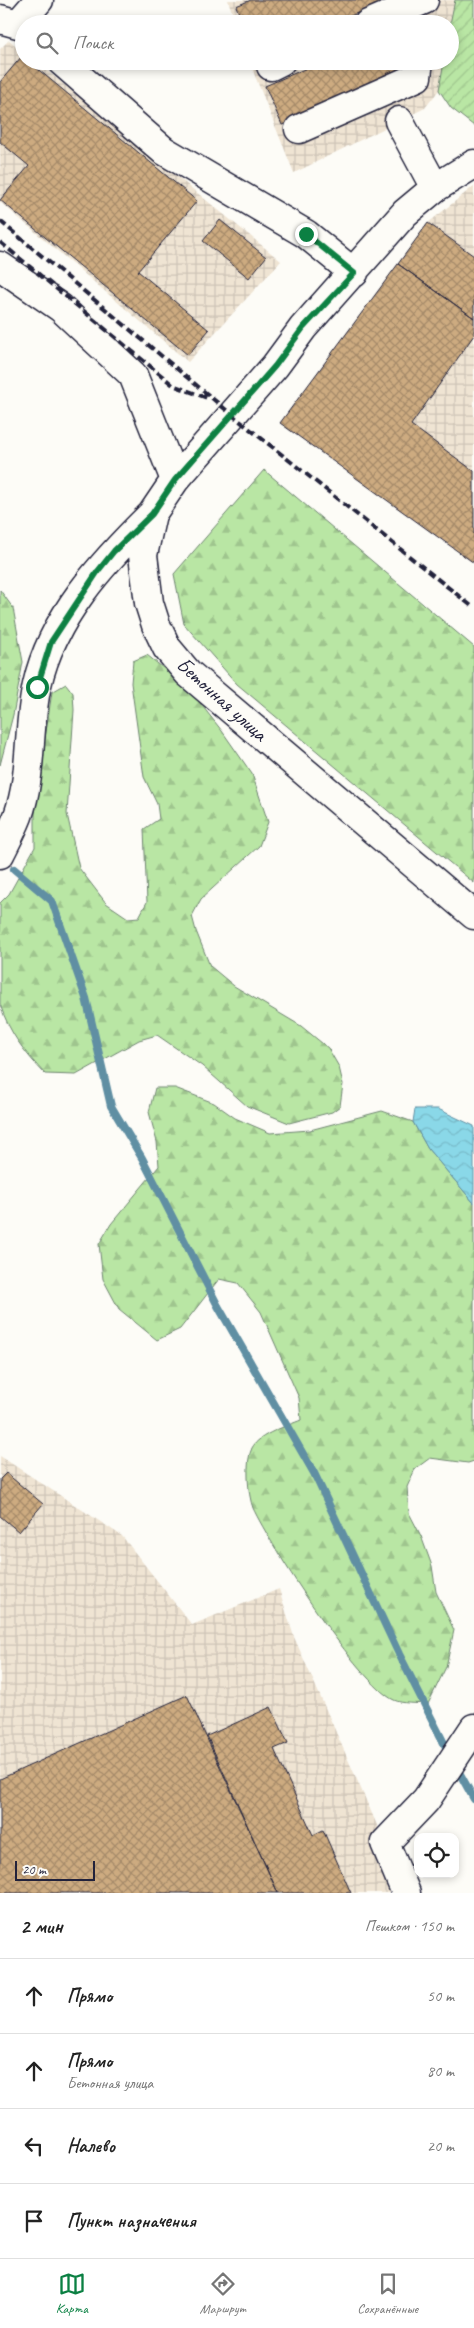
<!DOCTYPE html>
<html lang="ru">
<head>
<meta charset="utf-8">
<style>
	body { margin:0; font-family:Caveat,sans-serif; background:#f6f6f6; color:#222 }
	.controls { position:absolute; right:15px; bottom:15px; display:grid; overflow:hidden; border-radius:10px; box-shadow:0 2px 8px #0003 }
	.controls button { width:45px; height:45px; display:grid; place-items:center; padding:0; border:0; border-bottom:1px solid #e0e0e0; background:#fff; color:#222; font:25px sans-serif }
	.scale { position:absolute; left:15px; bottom:12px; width:80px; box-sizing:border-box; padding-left:5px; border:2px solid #22223b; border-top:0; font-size:14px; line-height:18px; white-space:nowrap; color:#22223b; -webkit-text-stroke:4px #fdfcf7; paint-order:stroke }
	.stop { position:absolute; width:15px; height:15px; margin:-11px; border:4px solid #0b8043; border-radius:50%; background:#fff }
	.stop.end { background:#0b8043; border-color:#fff; box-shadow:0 1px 5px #0008 }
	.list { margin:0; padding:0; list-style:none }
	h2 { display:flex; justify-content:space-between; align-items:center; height:65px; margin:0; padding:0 20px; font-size:21px }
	h2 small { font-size:16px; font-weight:400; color:#767676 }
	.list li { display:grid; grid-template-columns:32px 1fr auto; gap:15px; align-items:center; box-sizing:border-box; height:75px; padding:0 20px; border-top:1px solid #e0e0e0 }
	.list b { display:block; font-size:19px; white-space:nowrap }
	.list p { margin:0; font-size:16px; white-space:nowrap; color:#767676 }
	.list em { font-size:16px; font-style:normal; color:#767676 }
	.icon { flex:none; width:28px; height:28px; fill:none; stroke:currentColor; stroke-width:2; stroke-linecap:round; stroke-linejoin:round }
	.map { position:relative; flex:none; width:474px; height:1893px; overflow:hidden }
	.search { position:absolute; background:#fff; box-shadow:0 2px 8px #0003; left:15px; right:15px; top:15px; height:55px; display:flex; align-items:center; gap:12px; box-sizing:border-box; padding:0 18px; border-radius:28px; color:#767676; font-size:19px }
	.sheet { height:365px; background:#fff }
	nav { display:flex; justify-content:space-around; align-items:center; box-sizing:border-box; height:70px; border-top:1px solid #e0e0e0; background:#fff; font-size:14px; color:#767676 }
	nav a { display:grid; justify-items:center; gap:2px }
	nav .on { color:#0b8043 }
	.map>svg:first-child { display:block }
</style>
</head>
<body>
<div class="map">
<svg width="474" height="1893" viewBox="0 0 474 1893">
	<defs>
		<pattern id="industrial-grid" width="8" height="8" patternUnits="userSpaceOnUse" patternTransform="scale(1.25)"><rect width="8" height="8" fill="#efe4d3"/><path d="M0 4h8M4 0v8" fill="none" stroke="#cdc3b6"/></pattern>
		<pattern id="forest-firs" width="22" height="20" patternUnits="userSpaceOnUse" patternTransform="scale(1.25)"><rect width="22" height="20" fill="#b9e6a4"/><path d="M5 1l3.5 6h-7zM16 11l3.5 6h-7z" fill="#9fc58e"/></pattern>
		<pattern id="garden-furrows" width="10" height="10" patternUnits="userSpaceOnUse" patternTransform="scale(1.25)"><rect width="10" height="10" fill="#b9e6a4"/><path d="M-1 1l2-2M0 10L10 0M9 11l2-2" fill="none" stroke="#9fc58e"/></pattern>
		<pattern id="water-waves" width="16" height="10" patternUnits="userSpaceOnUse" patternTransform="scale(1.25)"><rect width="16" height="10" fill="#8ad8e8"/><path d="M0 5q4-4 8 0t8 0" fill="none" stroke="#77b9c8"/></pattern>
		<pattern id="building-cross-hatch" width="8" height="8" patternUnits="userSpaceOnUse" patternTransform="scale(1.25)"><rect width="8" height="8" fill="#cdab80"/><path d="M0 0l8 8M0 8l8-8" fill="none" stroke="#a68b6a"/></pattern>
	</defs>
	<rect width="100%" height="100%" fill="#fdfcf7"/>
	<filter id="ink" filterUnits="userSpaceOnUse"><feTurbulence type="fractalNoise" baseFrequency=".02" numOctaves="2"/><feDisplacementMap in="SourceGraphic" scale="10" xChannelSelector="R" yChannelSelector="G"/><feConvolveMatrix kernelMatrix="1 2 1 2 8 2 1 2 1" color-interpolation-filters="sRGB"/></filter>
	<g filter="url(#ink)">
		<path fill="url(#industrial-grid)" d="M228,0H455L450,24H236Z
			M9,40L24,52V61H35L281,261L188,362L0,202V49Z
			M249,61H444L439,90L425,108L294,173Z
			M474,186V563L280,423L428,223Z
			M0,1456L122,1536L192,1625L279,1589L294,1637L407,1893H0Z"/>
		<path fill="url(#forest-firs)" stroke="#6e8470" d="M264,470L474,647V883L237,684L184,624L174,574Z
			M0,590L13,608L23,662L13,715L0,765Z
			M147,655L188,688L222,731L252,774L268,822L259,846L201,899L192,916L196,931L210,966L234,986L301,1026L328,1048L339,1067L343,1084L340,1106L332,1112L289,1123L247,1106L202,1066L157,1035L139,1040L76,1075L45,1074C25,1053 9,1033 0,1004V903L9,894L35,847V804L52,692L66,684L73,693L74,710L67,814L79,868L106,903L128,918L139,917L147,902L144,829L159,819L157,804L144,777L131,683L133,661Z
			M155,1088H175L214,1103L235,1118L270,1133L310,1130L382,1111L413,1122L428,1149L474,1203V1461L468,1463L430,1458L415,1469L407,1487L409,1513L421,1536L432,1566L436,1592L454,1630L446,1667L428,1704C418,1703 402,1704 394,1700C360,1685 270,1545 253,1508C248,1495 245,1461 252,1448C259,1434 287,1426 301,1420L299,1398L261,1312L238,1283L219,1279L180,1329L157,1340L119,1309L103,1279L99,1244L111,1224L159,1166L157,1142L149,1112Z"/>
		<path fill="url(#garden-furrows)" stroke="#6e8470" d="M455,0H474V126L451,108L439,90L444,61H450V24Z"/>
		<path fill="url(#water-waves)" stroke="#608fa3" d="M415,1109H438L474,1126V1203L428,1149L413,1122Z"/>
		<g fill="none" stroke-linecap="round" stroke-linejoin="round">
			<path stroke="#608fa3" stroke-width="8" d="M14,869L52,901L86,998L111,1106L142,1158L218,1306L314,1473L399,1654L450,1755
				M455,1765L474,1799"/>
		</g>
		<path fill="url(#building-cross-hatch)" stroke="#22223b" d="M251,0H389L331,24H243L236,6Z
			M22,56L24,61H28L197,201L138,271L209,330L188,355L0,200L29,166L0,142V82Z
			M323,61H409L406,73L282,125L265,86Z
			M220,220L266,257L249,278L203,241Z
			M428,223L474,256V318L398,264Z
			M398,264L474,318V335L411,425L474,471V563L280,423Z
			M6,1473L43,1504L19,1532L0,1516V1479Z
			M187,1695L278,1893H0V1779Z
			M271,1707L288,1743L274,1749L313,1835L323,1830L351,1893H278L207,1736Z"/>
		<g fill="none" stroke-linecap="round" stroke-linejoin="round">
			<g stroke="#22223b" stroke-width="31">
				<path id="minor" d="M0,19L18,24L39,0
					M368,24L424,0
					M61,61L163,150L306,234L354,273
					M271,66L281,61
					M399,121L435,188
					M299,129L417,77L419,61
					M474,164L435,188L405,213L303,328L275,366L175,480L152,514L143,555L149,603L156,625L167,648L188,673L474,915
					M0,266L61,308L133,375L175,480
					M0,854C6,842 13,829 18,816C33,774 27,728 37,685C52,617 103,562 152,514
					M406,1893L385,1843L426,1800L474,1728"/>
			</g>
			<use href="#minor" stroke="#fdfcf7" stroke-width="28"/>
			<path stroke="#22223b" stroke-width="4" stroke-dasharray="8 4" stroke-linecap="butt" d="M0,221L231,414L474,608
				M0,242L173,385L207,398"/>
		</g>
	</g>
	<g fill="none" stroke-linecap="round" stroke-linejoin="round" filter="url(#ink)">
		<path stroke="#0b8043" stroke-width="6" d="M37,687L51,642L98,571L114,551L152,514L175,480L275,366L303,328L354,273L306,234"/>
	</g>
	<g text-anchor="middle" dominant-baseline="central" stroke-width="4" stroke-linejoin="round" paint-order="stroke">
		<g font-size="21" fill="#22223b" stroke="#fdfcf7">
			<text transform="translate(222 699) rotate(42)">Бетонная улица</text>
		</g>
	</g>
</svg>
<div class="controls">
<button><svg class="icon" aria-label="locate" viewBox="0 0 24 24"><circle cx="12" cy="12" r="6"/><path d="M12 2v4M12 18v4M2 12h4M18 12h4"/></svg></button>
</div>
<div class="scale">20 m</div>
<div class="stop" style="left:37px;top:687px"></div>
<div class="stop end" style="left:306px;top:234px"></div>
<div class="search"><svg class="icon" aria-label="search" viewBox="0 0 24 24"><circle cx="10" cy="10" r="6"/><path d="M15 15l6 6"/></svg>Поиск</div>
</div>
<section class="sheet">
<h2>2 мин<small>Пешком · 150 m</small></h2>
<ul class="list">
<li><svg class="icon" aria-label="ahead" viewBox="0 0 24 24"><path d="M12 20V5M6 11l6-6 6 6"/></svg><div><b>Прямо</b></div><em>50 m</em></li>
<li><svg class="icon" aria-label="ahead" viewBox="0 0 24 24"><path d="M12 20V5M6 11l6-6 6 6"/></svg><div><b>Прямо</b><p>Бетонная улица</p></div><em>80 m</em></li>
<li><svg class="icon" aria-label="left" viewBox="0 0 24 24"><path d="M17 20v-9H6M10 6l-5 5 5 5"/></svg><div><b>Налево</b></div><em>20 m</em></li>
<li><svg class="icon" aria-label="arrive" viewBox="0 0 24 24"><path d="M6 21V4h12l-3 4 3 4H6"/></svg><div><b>Пункт назначения</b></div></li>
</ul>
</section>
<nav>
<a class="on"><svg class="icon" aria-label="map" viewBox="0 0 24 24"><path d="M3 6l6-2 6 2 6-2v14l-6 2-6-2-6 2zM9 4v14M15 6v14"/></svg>Карта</a>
<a><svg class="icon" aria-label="directions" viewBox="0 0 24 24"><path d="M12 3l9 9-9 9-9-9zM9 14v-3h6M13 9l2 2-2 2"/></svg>Маршрут</a>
<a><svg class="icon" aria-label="saved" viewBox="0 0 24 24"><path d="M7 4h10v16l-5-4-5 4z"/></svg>Сохранённые</a>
</nav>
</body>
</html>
